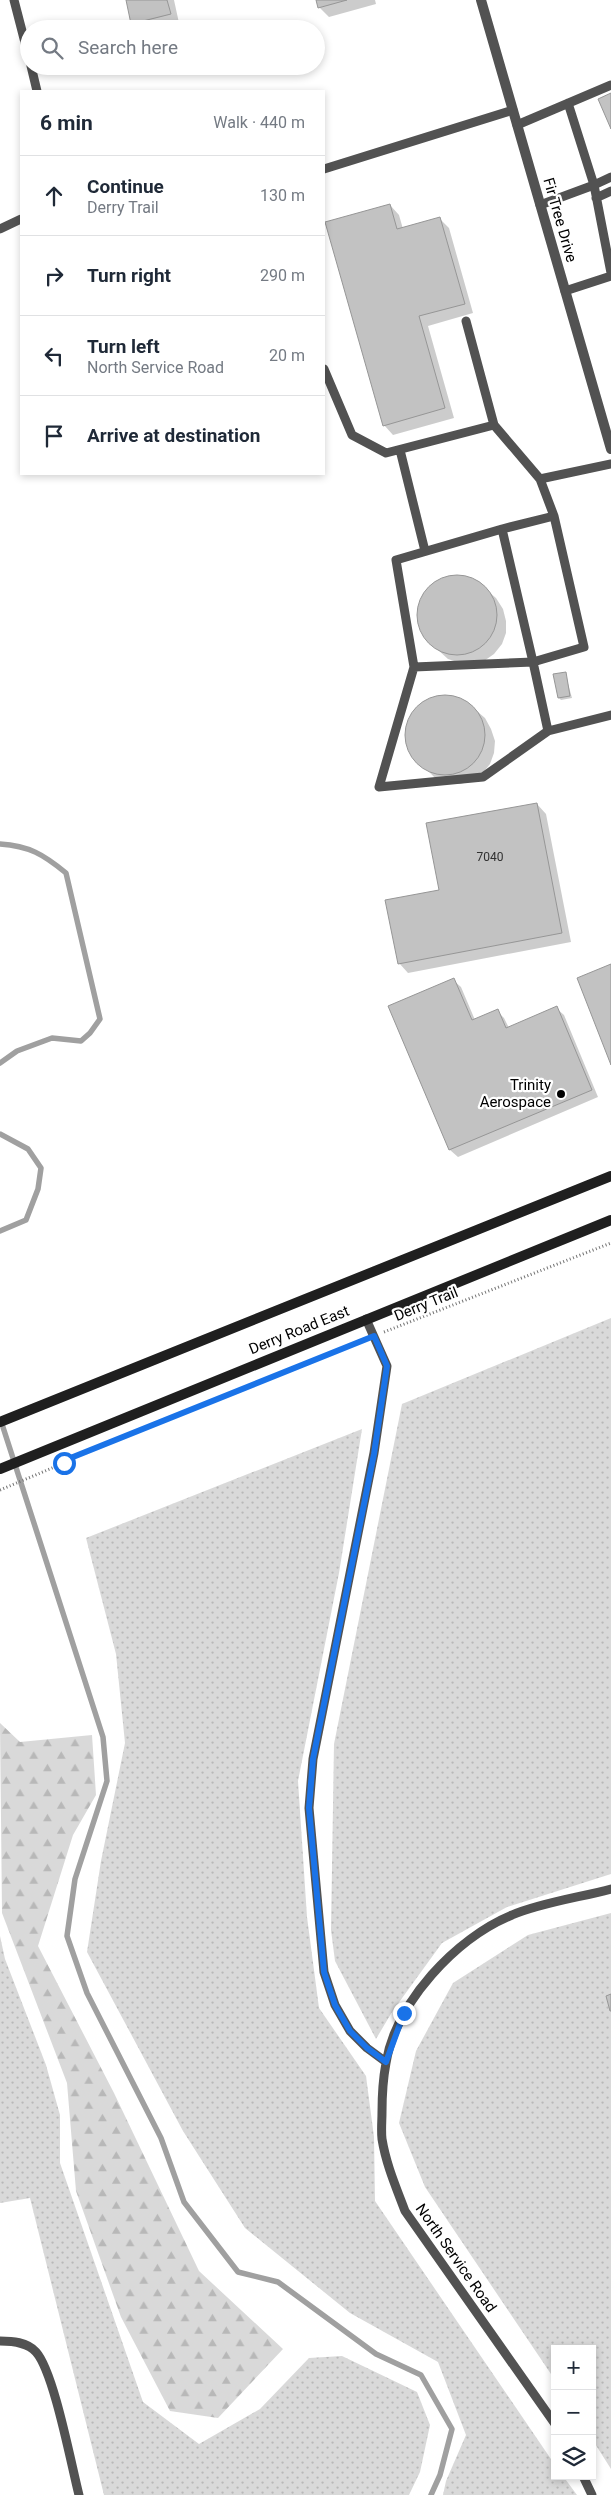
<!DOCTYPE html>
<html lang="en">
<head>
<meta charset="utf-8">
<style>
	body { margin:0; font-family:Roboto,sans-serif; background:#f2f2f3; color:#1f2937 }
	.controls { position:absolute; right:15px; bottom:15px; display:grid; overflow:hidden; border-radius:0px; box-shadow:0 2px 8px #0003 }
	.controls button { width:45px; height:45px; display:grid; place-items:center; padding:0; border:0; border-bottom:1px solid #e0e1e3; background:#fff; color:#1f2937; font:25px sans-serif }
	.stop { position:absolute; width:15px; height:15px; margin:-11px; border:4px solid #1a73e8; border-radius:50%; background:#fff }
	.stop.end { background:#1a73e8; border-color:#fff; box-shadow:0 1px 5px #0008 }
	.list { margin:0; padding:0; list-style:none }
	h2 { display:flex; justify-content:space-between; align-items:center; height:65px; margin:0; padding:0 20px; font-size:21px }
	h2 small { font-size:16px; font-weight:400; color:#747a83 }
	.list li { display:grid; grid-template-columns:32px 1fr auto; gap:15px; align-items:center; box-sizing:border-box; height:80px; padding:0 20px; border-top:1px solid #e0e1e3 }
	.list b { display:block; font-size:19px; white-space:nowrap }
	.list p { margin:0; font-size:16px; white-space:nowrap; color:#747a83 }
	.list em { font-size:16px; font-style:normal; color:#747a83 }
	.icon { flex:none; width:28px; height:28px; fill:none; stroke:currentColor; stroke-width:2; stroke-linecap:round; stroke-linejoin:round }
	.map { position:relative; flex:none; width:611px; height:2495px; overflow:hidden }
	.search { position:absolute; background:#fff; box-shadow:0 2px 8px #0003; left:20px; top:20px; width:305px; height:55px; display:flex; align-items:center; gap:12px; box-sizing:border-box; padding:0 18px; border-radius:28px; color:#747a83; font-size:19px }
	.panel { position:absolute; background:#fff; box-shadow:0 2px 8px #0003; left:20px; top:90px; width:305px; height:385px; border-radius:0px }
	.map>svg:first-child { display:block }
</style>
</head>
<body>
<div class="map">
<svg width="611" height="2495" viewBox="0 0 611 2495">
	<defs>
		<pattern id="grass-dots" width="8" height="8" patternUnits="userSpaceOnUse" patternTransform="scale(1.25)"><rect width="8" height="8" fill="#d9d9d9"/><path d="M2 2h.1M6 6h.1" fill="none" stroke="#b8b8b8" stroke-width="1.8" stroke-linecap="round"/></pattern>
		<pattern id="forest-firs" width="22" height="20" patternUnits="userSpaceOnUse" patternTransform="scale(1.25)"><rect width="22" height="20" fill="#d9d9d9"/><path d="M5 1l3.5 6h-7zM16 11l3.5 6h-7z" fill="#b8b8b8"/></pattern>
	</defs>
	<rect width="100%" height="100%" fill="#fff"/>
	<path fill="url(#grass-dots)" d="M611,1318V1874L507,1907L442,1943L392,2012L376,2039L335,1961L331,1930L334,1744L402,1404Z
		M362,1429L339,1573L298,1781L307,1917L319,2008L366,2076L374,2137L375,2201L555,2465V2476H563L577,2495H443L446,2481L466,2435L438,2362L350,2313L245,2228L183,2131L87,1952L101,1861L125,1743L116,1654L86,1538Z
		M611,1913V2469L592,2439V2349H555V2380L425,2187L399,2123L416,2051L453,1983L528,1935Z
		M0,1936L5,1959L46,2065L60,2115V2163L143,2402L199,2444L260,2409L309,2358L342,2356L417,2392L430,2425L420,2472L409,2495H104L30,2198L0,2203Z"/>
	<path fill="url(#forest-firs)" d="M0,1723L20,1742L92,1735L96,1795L73,1835L38,1946L114,2093L199,2271L283,2349L218,2418L170,2411L121,2317L76,2191L67,2083L2,1913Z"/>
	<path fill="#0003" d="M127,0H174L179,23L157,29H138L133,23Z
		M317,0H375L376,4L329,17L320,8Z
		M390,205L399,215L403,229L440,219L449,228L473,313L428,326L454,418L393,435L384,425Z
		M453,576H465L476,581L496,598L503,609L506,621V633L502,644L494,654L484,661L460,663L448,659L428,641L421,631L418,619V607L423,595L430,586L441,579Z
		M565,673L572,698L561,700L559,698Z
		M441,696H453L465,701L485,718L491,729L495,741L494,753L490,764L482,774L472,781L460,784L448,783L436,779L409,751L406,739L407,727L411,715L419,706L429,699Z
		M537,804L546,814L571,942L408,973L399,963Z
		M453,980L461,987L475,1020L497,1011L504,1018L509,1028L556,1008L564,1015L598,1097L458,1157L450,1150L389,1006Z"/>
	<g fill="none" stroke-linecap="round" stroke-linejoin="round">
		<path stroke="#a0a0a0" stroke-width="5.5" d="M0,844C29,846 43,854 66,873L100,1019L90,1033L81,1041L52,1038L17,1051L0,1063
			M0,1134L28,1149L41,1168L38,1189L26,1220L0,1231
			M1,1421L103,1737L107,1781L75,1879L67,1936L87,1993L161,2138L184,2202L238,2272L278,2282L376,2354L421,2375L452,2429L440,2475L431,2495"/>
	</g>
	<path fill="#c2c2c2" stroke="#969696" d="M126,0H167L171,14L131,24Z
		M316,0H347L318,8Z
		M611,93V129L598,99Z
		M390,204L397,229L440,217L465,304L419,316L445,408L383,426L325,222Z
		M417 615a40 40 0 1 1 80 0a40 40 0 1 1-80 0Z
		M566,672L570,696L558,698L553,674Z
		M405 735a40 40 0 1 1 80 0a40 40 0 1 1-80 0Z
		M537,803L562,933L398,964L385,900L439,890L426,823Z
		M611,964V1065L577,978Z
		M454,978L472,1020L498,1009L506,1028L557,1006L592,1090L449,1150L388,1006Z
		M611,1994V2011H610L606,1996Z"/>
	<g fill="none" stroke-linecap="round" stroke-linejoin="round">
		<path stroke="#747474" stroke-width="3" stroke-dasharray="1 2.5" stroke-linecap="butt" d="M384,1332L611,1243
			M0,1490L64,1463L73,1457L362,1341"/>
		<path stroke="#525252" stroke-width="9" d="M14,0L29,58
			M31,66L37,91
			M568,103L594,185L611,177
			M517,125L611,85
			M324,169L513,110
			M596,198L611,191
			M540,205L594,185L611,273
			M0,229L21,219
			M565,291L611,276
			M324,369L352,435L386,453L494,425L466,321
			M494,425L540,479L554,516L584,647L533,662L502,529L554,516
			M400,450L425,551
			M540,479L611,464
			M502,529L396,560L414,667L379,787L483,777L548,731
			M414,667L533,662L548,731L611,715
			M366,1319L387,1366L374,1453L313,1759L309,1808L324,1972L335,2005L350,2031L367,2048L386,2062
			M0,2341C12,2341 27,2342 36,2352C54,2372 71,2464 79,2495
			M555,2424L405,2211C396,2187 386,2164 382,2139C381,2130 382,2121 382,2112C382,2096 383,2079 386,2063C396,2002 456,1938 512,1915C539,1903 581,1897 611,1889
			M583,2476L592,2495"/>
		<path stroke="#525252" stroke-width="10" d="M481,0L611,449"/>
		<path stroke="#1f1f1f" stroke-width="10" d="M0,1422L611,1176
			M0,1469L611,1220"/>
	</g>
	<g fill="none" stroke-linecap="round" stroke-linejoin="round">
		<path stroke="#1a73e8" stroke-width="6" d="M64,1463L73,1457L374,1336L387,1366L374,1454L313,1759L309,1808L324,1972L335,2005L350,2031L367,2048L386,2062L404,2013"/>
	</g>
	<circle fill="#000" stroke="#fff" stroke-width="2" cx="561" cy="1094" r="5"/>
	<g text-anchor="middle" dominant-baseline="central" stroke-width="4.5" stroke-linejoin="round" paint-order="stroke">
		<g font-size="12" fill="#303030">
			<text x="490" y="857">7040</text>
		</g>
		<g font-size="15" fill="#000" stroke="#fff">
			<text transform="translate(560 220) rotate(74)">Fir Tree Drive</text>
			<text transform="translate(426 1304) rotate(-22)">Derry Trail</text>
			<text transform="translate(299 1330) rotate(-22)">Derry Road East</text>
			<text transform="translate(456 2258) rotate(55)">North Service Road</text>
		</g>
		<g font-size="15" fill="#000" stroke="#fff" text-anchor="end">
			<text x="551" y="1085">Trinity<tspan x="551" dy="17">Aerospace</tspan></text>
		</g>
	</g>
</svg>
<div class="controls">
<button>+</button>
<button>−</button>
<button><svg class="icon" aria-label="layers" viewBox="0 0 24 24"><path d="M12 4l9 5-9 5-9-5zM3 14l9 5 9-5"/></svg></button>
</div>
<div class="stop" style="left:64px;top:1463px"></div>
<div class="stop end" style="left:404px;top:2013px"></div>
<div class="search"><svg class="icon" aria-label="search" viewBox="0 0 24 24"><circle cx="10" cy="10" r="6"/><path d="M15 15l6 6"/></svg>Search here</div>
<section class="panel">
<h2>6 min<small>Walk · 440 m</small></h2>
<ul class="list">
<li><svg class="icon" aria-label="ahead" viewBox="0 0 24 24"><path d="M12 20V5M6 11l6-6 6 6"/></svg><div><b>Continue</b><p>Derry Trail</p></div><em>130 m</em></li>
<li><svg class="icon" aria-label="right" viewBox="0 0 24 24"><path d="M7 20v-9h11M14 6l5 5-5 5"/></svg><div><b>Turn right</b></div><em>290 m</em></li>
<li><svg class="icon" aria-label="left" viewBox="0 0 24 24"><path d="M17 20v-9H6M10 6l-5 5 5 5"/></svg><div><b>Turn left</b><p>North Service Road</p></div><em>20 m</em></li>
<li><svg class="icon" aria-label="arrive" viewBox="0 0 24 24"><path d="M6 21V4h12l-3 4 3 4H6"/></svg><div><b>Arrive at destination</b></div></li>
</ul>
</section>
</div>
</body>
</html>
